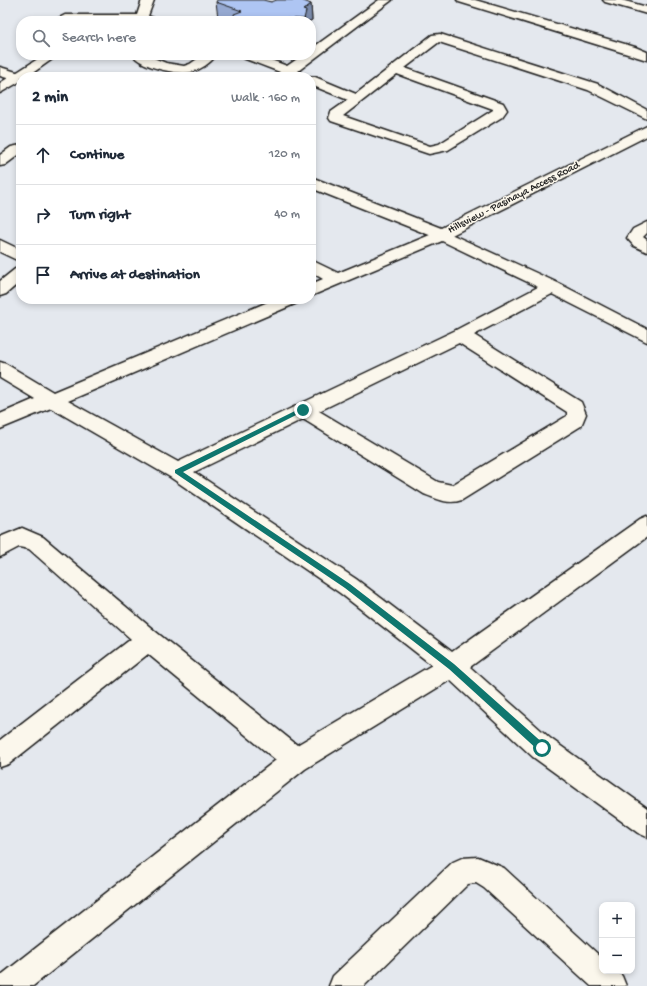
<!DOCTYPE html>
<html lang="en">
<head>
<meta charset="utf-8">
<style>
	body { margin:0; font-family:"Gochi Hand",sans-serif; background:#f6f6f7; color:#1f2937 }
	.controls { position:absolute; right:12px; bottom:12px; display:grid; overflow:hidden; border-radius:8px; box-shadow:0 2px 6px #0003 }
	.controls button { width:36px; height:36px; display:grid; place-items:center; padding:0; border:0; border-bottom:1px solid #e0e1e3; background:#fff; color:#1f2937; font:20px sans-serif }
	.stop { position:absolute; width:12px; height:12px; margin:-9px; border:3px solid #0f766e; border-radius:50%; background:#fff }
	.stop.end { background:#0f766e; border-color:#fff; box-shadow:0 1px 4px #0008 }
	.list { margin:0; padding:0; list-style:none }
	h2 { display:flex; justify-content:space-between; align-items:center; height:52px; margin:0; padding:0 16px; font-size:17px }
	h2 small { font-size:13px; font-weight:400; color:#747a83 }
	.list li { display:grid; grid-template-columns:26px 1fr auto; gap:12px; align-items:center; box-sizing:border-box; height:60px; padding:0 16px; border-top:1px solid #e0e1e3 }
	.list b { display:block; font-size:15px; white-space:nowrap }
	.list em { font-size:13px; font-style:normal; color:#747a83 }
	.icon { flex:none; width:22px; height:22px; fill:none; stroke:currentColor; stroke-width:2; stroke-linecap:round; stroke-linejoin:round }
	.map { position:relative; flex:none; width:647px; height:986px; overflow:hidden }
	.search { position:absolute; background:#fff; box-shadow:0 2px 6px #0003; left:16px; top:16px; width:300px; height:44px; display:flex; align-items:center; gap:10px; box-sizing:border-box; padding:0 14px; border-radius:16px; color:#747a83; font-size:15px }
	.panel { position:absolute; background:#fff; box-shadow:0 2px 6px #0003; left:16px; top:72px; width:300px; height:232px; border-radius:16px }
	.map>svg:first-child { display:block }
</style>
</head>
<body>
<div class="map">
<svg width="647" height="986" viewBox="0 0 647 986">
	<rect width="100%" height="100%" fill="#e4e8ee"/>
	<filter id="ink" filterUnits="userSpaceOnUse"><feTurbulence type="fractalNoise" baseFrequency=".025" numOctaves="2"/><feDisplacementMap in="SourceGraphic" scale="8" xChannelSelector="R" yChannelSelector="G"/><feConvolveMatrix kernelMatrix="1 2 1 2 8 2 1 2 1" color-interpolation-filters="sRGB"/></filter>
	<g filter="url(#ink)">
		<g fill="none" stroke-linecap="round" stroke-linejoin="round">
			<g stroke="#1c1c1c" stroke-width="3">
				<path id="minor" d="M142,0H154L148,16L155,19L157,21H63L59,18L65,15H137Z
					M379,0H392L298,71L304,75L303,77H275L280,72L243,58L241,55H258L287,66L303,55H311V49Z
					M457,0H475L635,47L647,52V60L459,2Z
					M603,0H621L647,7V14L605,2Z
					M440,34L598,84L647,110V119L588,90L439,42L405,68L503,103L507,110L502,117L448,150L429,154L331,121L329,118L331,112L348,100L311,85V77H308H315L356,94L432,35ZM397,74L493,109V110L439,144L430,146L343,116Z
					M44,55H58L27,77H21V81L0,93V83Z
					M133,55H146L166,63L184,66L190,64L203,55H216C211,63 200,70 191,72C177,75 141,67 133,55Z
					M21,145V153L5,165L0,166V155L11,147Z
					M647,222V233L643,237L647,240V252L634,246L627,238L633,229Z
					M442,230L558,283L647,329V342L552,294L474,335L581,402L586,414L581,426L462,500C448,505 437,499 424,494L303,419L194,472L356,579L452,652L640,519L647,516V537L470,667L551,739L647,808V837L638,833L533,757L450,680L305,769L33,986H0V976L276,760L148,654L9,764L0,767V740L131,639L29,549L19,547L0,557V537L22,528L43,537L156,632L297,745L432,665L340,593L170,477L51,408L0,429V414L35,399L0,378V362L6,364L53,392L275,299H299L297,303L68,401L178,462L454,331L538,287L442,241L311,296V284L323,279L311,272V260L338,273ZM459,343L567,412V416L452,485L438,482L319,411Z
					M0,240L21,250V262L0,252Z
					M21,268V281L6,294L0,296V281L15,269Z
					M478,857L504,868L602,958V971H617L622,976L626,986H591L484,888L476,883L468,884L364,986H329L333,976L453,862L462,858Z"/>
			</g>
			<g stroke="#1c1c1c" stroke-width="3">
				<path id="tertiary" d="M0,67L26,75L27,77H21V82L0,76Z
					M647,126V136L442,240L311,188V177L441,228Z"/>
			</g>
			<use href="#minor" fill="#fbf7ec" fill-rule="evenodd"/>
			<use href="#tertiary" fill="#fbf7ec" fill-rule="evenodd"/>
		</g>
		<path fill="#96a9d1" stroke="#1c1c1c" d="M216,2H271L311,4L312,20L310,21H225L218,18Z"/>
		<path fill="#7a8aaa" stroke="#1c1c1c" d="M311,4L312,20L310,21H305L303,10Z"/>
		<path fill="#aec5f3" stroke="#1c1c1c" d="M217,0H263L271,2L277,0H301L311,4L303,10L306,11L304,19L276,18L235,20L234,14L242,11L216,2Z"/>
	</g>
	<path fill="#0f766e" d="M301,408L306,410L183,472L350,584L454,664L545,745V751H539L449,669L345,588L175,473V470Z"/>
	<g text-anchor="middle" dominant-baseline="central" stroke-width="3" stroke-linejoin="round" paint-order="stroke">
		<g font-size="11" fill="#1c1c1c" stroke="#fbf7ec">
			<text transform="translate(514 198) rotate(-27)">Hillsview - Pasinaya Access Road</text>
		</g>
	</g>
</svg>
<div class="controls">
<button>+</button>
<button>−</button>
</div>
<div class="stop" style="left:542px;top:748px"></div>
<div class="stop end" style="left:303px;top:410px"></div>
<div class="search"><svg class="icon" aria-label="search" viewBox="0 0 24 24"><circle cx="10" cy="10" r="6"/><path d="M15 15l6 6"/></svg>Search here</div>
<section class="panel">
<h2>2 min<small>Walk · 160 m</small></h2>
<ul class="list">
<li><svg class="icon" aria-label="ahead" viewBox="0 0 24 24"><path d="M12 20V5M6 11l6-6 6 6"/></svg><div><b>Continue</b></div><em>120 m</em></li>
<li><svg class="icon" aria-label="right" viewBox="0 0 24 24"><path d="M7 20v-9h11M14 6l5 5-5 5"/></svg><div><b>Turn right</b></div><em>40 m</em></li>
<li><svg class="icon" aria-label="arrive" viewBox="0 0 24 24"><path d="M6 21V4h12l-3 4 3 4H6"/></svg><div><b>Arrive at destination</b></div></li>
</ul>
</section>
</div>
</body>
</html>
